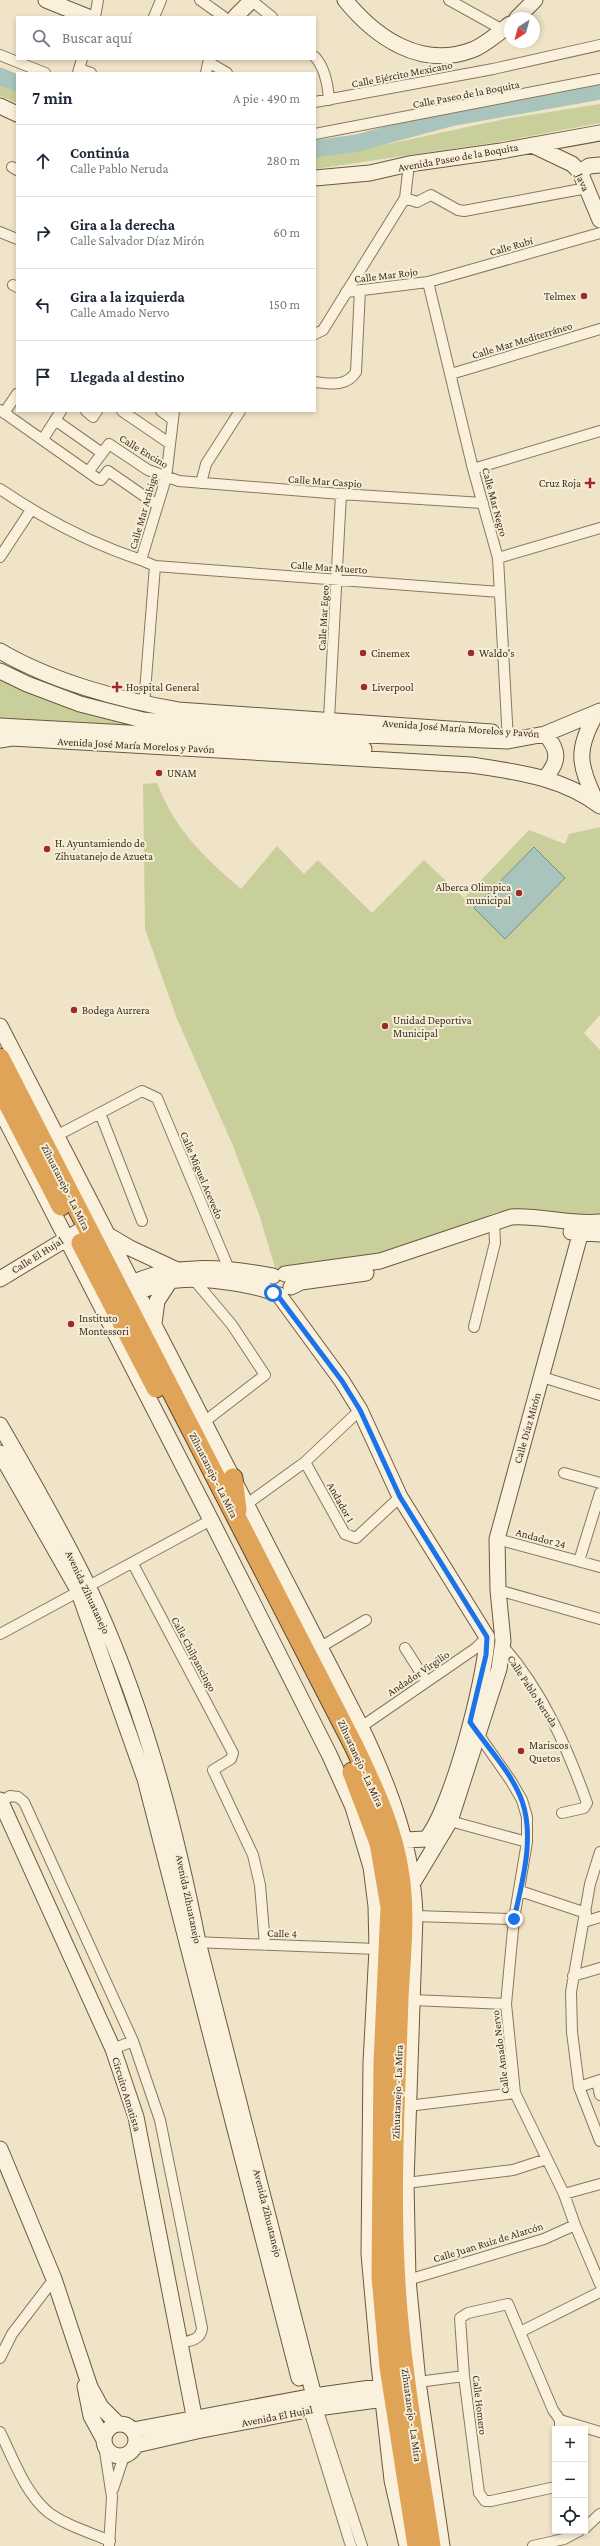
<!DOCTYPE html>
<html lang="es">
<head>
<meta charset="utf-8">
<style>
	body { margin:0; font-family:"Crimson Pro",serif; background:#f6f6f7; color:#1f2937 }
	.controls { position:absolute; right:12px; bottom:12px; display:grid; overflow:hidden; border-radius:0px; box-shadow:0 2px 6px #0003 }
	.controls button { width:36px; height:36px; display:grid; place-items:center; padding:0; border:0; border-bottom:1px solid #e0e1e3; background:#fff; color:#1f2937; font:20px sans-serif }
	.compass { position:absolute; left:504px; top:12px; width:36px; height:36px; border-radius:50%; background:#fff; box-shadow:0 2px 6px #0003; rotate:216deg }
	.stop { position:absolute; width:12px; height:12px; margin:-9px; border:3px solid #1a73e8; border-radius:50%; background:#fff }
	.stop.end { background:#1a73e8; border-color:#fff; box-shadow:0 1px 4px #0008 }
	.list { margin:0; padding:0; list-style:none }
	h2 { display:flex; justify-content:space-between; align-items:center; height:52px; margin:0; padding:0 16px; font-size:17px }
	h2 small { font-size:13px; font-weight:400; color:#747a83 }
	.list li { display:grid; grid-template-columns:26px 1fr auto; gap:12px; align-items:center; box-sizing:border-box; height:72px; padding:0 16px; border-top:1px solid #e0e1e3 }
	.list b { display:block; font-size:15px; white-space:nowrap }
	.list p { margin:0; font-size:13px; white-space:nowrap; color:#747a83 }
	.list em { font-size:13px; font-style:normal; color:#747a83 }
	.icon { flex:none; width:22px; height:22px; fill:none; stroke:currentColor; stroke-width:2; stroke-linecap:round; stroke-linejoin:round }
	.map { position:relative; flex:none; width:600px; height:2546px; overflow:hidden }
	.search { position:absolute; background:#fff; box-shadow:0 2px 6px #0003; left:16px; top:16px; width:300px; height:44px; display:flex; align-items:center; gap:10px; box-sizing:border-box; padding:0 14px; border-radius:0px; color:#747a83; font-size:15px }
	.panel { position:absolute; background:#fff; box-shadow:0 2px 6px #0003; left:16px; top:72px; width:300px; height:340px; border-radius:0px }
	.map>svg:first-child { display:block }
</style>
</head>
<body>
<div class="map">
<svg width="600" height="2546" viewBox="0 0 600 2546">
	<rect width="100%" height="100%" fill="#f0e4c8"/>
	<path fill="#c9cf9b" d="M0,84L17,91V103L0,96Z
		M600,104V123L498,142L315,169V155L360,150L505,119Z
		M0,675L148,728L0,720Z
		M157,783C175,830 204,857 241,889L277,846L304,874L318,860L372,913L424,860L464,898L529,830L565,844L569,834L600,827V1015L584,1033L600,1050V1218L520,1209L497,1212L431,1238L372,1256L276,1271L259,1214L233,1146L177,1019L145,929L143,784Z"/>
	<path fill="#a9c4bc" stroke="#6f938a" d="M534,847L565,878L505,939L474,908Z"/>
	<g fill="none" stroke-linecap="round" stroke-linejoin="round">
		<path stroke="#a9c4bc" stroke-width="17" d="M0,76L17,83
			M315,149L357,143L450,118L600,91"/>
		<g stroke="#8d765c" stroke-width="12">
			<path id="street" d="M200,0L224,17
				M449,0L503,30
				M252,1L272,17
				M95,17L98,0
				M154,17L161,0
				M0,55L45,73
				M315,57C325,68 328,85 329,100
				M210,63L227,73
				M79,69L91,73
				M78,73L82,59
				M206,73L209,59
				M315,102L493,69L600,45
				M315,134L600,79
				M12,167L17,170
				M405,198L417,202L431,195L458,210L464,211L587,188
				M0,232L17,239
				M428,282L473,469L498,558L508,741
				M13,285L17,287
				M346,292L428,282L600,233
				M315,334L323,330L405,198L409,164
				M451,374L600,329
				M315,382C331,384 346,387 356,372L360,290
				M0,410L98,479L101,480L108,471L157,505
				M86,411L93,417L97,411
				M122,411L169,443
				M161,411L172,419
				M4,413L17,394
				M55,420L102,453
				M43,439L61,411
				M473,469L600,431
				M88,472L109,444L148,470L179,481L341,494L483,503
				M201,483L206,464L240,411
				M0,489C44,519 90,543 141,560
				M0,557L31,510
				M498,558L600,528
				M155,566L500,592
				M144,704L155,566L141,560L166,478L174,411
				M329,719L341,494
				M100,1113L142,1221
				M56,1136L142,1091L157,1098L229,1269
				M195,1281L232,1325L265,1375L204,1422
				M474,1327L495,1243L494,1221
				M542,1377L600,1395
				M305,1462L345,1534L356,1538L400,1497
				M564,1473L600,1483
				M247,1504L305,1462L360,1410
				M497,1539L600,1567
				M579,1561L600,1493
				M133,1564L233,1753L231,1759L213,1770L253,1855L260,1885L265,1945
				M498,1590L600,1619
				M0,1634L211,1520
				M503,1646C543,1692 567,1747 587,1803L584,1808L562,1813
				M319,1648L366,1620
				M405,1648L426,1681
				M361,1727L476,1648L487,1637
				M476,1731L511,1781L522,1800L527,1817V1842L514,1919L506,2004L515,2093L564,2194L575,2225L600,2284
				M1,1802L10,1796L18,1797L24,1802L133,2041L160,2120L202,2328C201,2340 190,2341 179,2343
				M450,1821L527,1842
				M600,1852L590,1884L571,1992L572,2032L579,2087L600,2141
				M520,1891L586,1913
				M415,1916L514,1919
				M584,1922L600,1917
				M193,1942L377,1949
				M573,1976L600,1968
				M412,2000L506,2004
				M113,2049L133,2041
				M597,2081L600,2095
				M579,2087L600,2080
				M408,2106L515,2093
				M406,2183L513,2170L547,2159
				M564,2194L600,2184
				M408,2280L544,2239L575,2225
				M520,2332L600,2292
				M0,2358L12,2334L54,2279
				M418,2382L464,2376
				M317,2408L362,2546
				M309,2410L351,2546
				M560,2420L600,2432
				M0,2432C13,2458 25,2493 48,2512C65,2525 89,2532 110,2541
				M104,2445L112,2497L109,2546
				M555,2487L491,2501H485L479,2493L464,2376L460,2318L468,2313L508,2304L553,2410L560,2420V2429
				M113,2489L124,2456
				M585,2528L600,2514
				M533,2546L564,2539L579,2531"/>
		</g>
		<g stroke="#6f573f" stroke-width="17">
			<path id="secondary" d="M46,0L88,17
				M345,0C376,38 421,69 472,50C485,45 500,32 510,24
				M235,17L252,0
				M517,18L535,0
				M0,106L17,114
				M532,145L572,164L580,172L600,220
				M580,172L589,166L600,165
				M315,178L370,173L409,164L501,151L600,133
				M0,651C51,681 120,700 178,710L492,732
				M0,671L27,684L80,704L143,720L251,730L508,741L545,734L600,711
				M596,714C574,753 580,765 597,804
				M0,726L275,741L364,749
				M0,740L12,738L471,765C517,772 562,777 600,806
				M545,778C559,762 560,751 545,734
				M0,1026L361,1727C390,1788 413,1848 415,1916L406,2183L408,2280L418,2382L442,2546
				M0,1109L211,1520L329,1754L353,1807L371,1867L376,1906L377,1949L371,2063L369,2254L379,2365L392,2480L407,2546
				M571,1232L600,1234
				M108,1235L130,1248L177,1270
				M285,1274L380,1261L511,1217C541,1215 570,1225 600,1222
				M0,1279L96,1221
				M126,1286C171,1262 225,1267 273,1276
				M291,1287L301,1282L366,1273
				M279,1295L342,1381L360,1410L400,1497L487,1637C486,1677 451,1811 426,1839L405,1840
				M130,1297C142,1290 157,1283 170,1281C196,1276 247,1283 272,1292
				M154,1323L157,1301L170,1281
				M0,1425C30,1477 61,1530 87,1584C141,1697 174,1820 198,1942L317,2408
				M0,1453L78,1590L145,1779L299,2378
				M0,1800L113,2049L136,2117L197,2431
				M414,1881L450,1821L499,1669L503,1641L498,1590L497,1539L580,1235
				M0,2149L54,2279L90,2387L101,2407L117,2423
				M85,2386L91,2416L103,2438
				M104 2440a16 16 0 1 1 32 0a16 16 0 1 1-32 0Z
				M133,2430L314,2396L392,2385
				M136,2445L197,2431L317,2408L392,2398"/>
		</g>
		<g stroke="#5b4430" stroke-width="21">
			<path id="highway" d="M0,1058L354,1746C374,1788 394,1830 400,1876C406,1916 401,1958 399,1998C396,2093 390,2189 396,2283C401,2371 418,2459 431,2546
				M0,1088L61,1206
				M81,1243L156,1388
				M233,1478L237,1510
				M352,1772L379,1843L390,1907L383,2063L381,2276L389,2367L417,2546"/>
		</g>
		<use href="#street" stroke="#faf1dc" stroke-width="10"/>
		<use href="#secondary" stroke="#faf1dc" stroke-width="15"/>
		<use href="#highway" stroke="#e0a458" stroke-width="19"/>
	</g>
	<g fill="none" stroke-linecap="round" stroke-linejoin="round">
		<path stroke="#1a73e8" stroke-width="5" d="M273,1293L278,1296L342,1381L360,1410L400,1497L487,1637L486,1655L470,1722C487,1747 512,1773 522,1801C535,1837 522,1883 514,1919"/>
	</g>
	<g fill="#9e2a2b" stroke="#f7eed8" stroke-width="1.5">
		<circle cx="584" cy="296" r="4"/>
		<path d="M588 477h4v4h4v4h-4v4h-4v-4h-4v-4h4z"/>
		<circle cx="363" cy="653" r="4"/>
		<circle cx="471" cy="653" r="4"/>
		<path d="M115 681h4v4h4v4h-4v4h-4v-4h-4v-4h4z"/>
		<circle cx="364" cy="687" r="4"/>
		<circle cx="159" cy="773" r="4"/>
		<circle cx="47" cy="849" r="4"/>
		<circle cx="519" cy="893" r="4"/>
		<circle cx="74" cy="1010" r="4"/>
		<circle cx="385" cy="1026" r="4"/>
		<circle cx="71" cy="1324" r="4"/>
		<circle cx="521" cy="1751" r="4"/>
	</g>
	<g text-anchor="middle" dominant-baseline="central" stroke-width="4" stroke-linejoin="round" paint-order="stroke">
		<g font-size="11" fill="#3d2e20" stroke="#f7eed8">
			<text transform="translate(402 74) rotate(-11)">Calle Ejército Mexicano</text>
			<text transform="translate(466 94) rotate(-11)">Calle Paseo de la Boquita</text>
			<text transform="translate(458 157) rotate(-10)">Avenida Paseo de la Boquita</text>
			<text transform="translate(583 182) rotate(65)">Java</text>
			<text transform="translate(511 246) rotate(-16)">Calle Rubí</text>
			<text transform="translate(386 275) rotate(-7)">Calle Mar Rojo</text>
			<text transform="translate(522 340) rotate(-17)">Calle Mar Mediterráneo</text>
			<text transform="translate(144 451) rotate(31)">Calle Encino</text>
			<text transform="translate(325 481) rotate(4)">Calle Mar Caspio</text>
			<text transform="translate(495 502) rotate(75)">Calle Mar Negro</text>
			<text transform="translate(143 511) rotate(-74)">Calle Mar Arábigo</text>
			<text transform="translate(329 567) rotate(4)">Calle Mar Muerto</text>
			<text transform="translate(323 618) rotate(-87)">Calle Mar Egeo</text>
			<text transform="translate(461 728) rotate(4)">Avenida José María Morelos y Pavón</text>
			<text transform="translate(136 745) rotate(3)">Avenida José María Morelos y Pavón</text>
			<text transform="translate(202 1175) rotate(67)">Calle Miguel Acevedo</text>
			<text transform="translate(66 1187) rotate(63)">Zihuatanejo - La Mira</text>
			<text transform="translate(37 1255) rotate(-32)">Calle El Hujal</text>
			<text transform="translate(527 1428) rotate(-74)">Calle Díaz Mirón</text>
			<text transform="translate(214 1475) rotate(63)">Zihuatanejo - La Mira</text>
			<text transform="translate(341 1502) rotate(61)">Andador 1</text>
			<text transform="translate(541 1538) rotate(15)">Andador 24</text>
			<text transform="translate(88 1592) rotate(65)">Avenida Zihuatanejo</text>
			<text transform="translate(194 1654) rotate(62)">Calle Chilpancingo</text>
			<text transform="translate(418 1673) rotate(-34)">Andador Virgilio</text>
			<text transform="translate(533 1691) rotate(57)">Calle Pablo Neruda</text>
			<text transform="translate(361 1763) rotate(65)">Zihuatanejo - La Mira</text>
			<text transform="translate(189 1899) rotate(78)">Avenida Zihuatanejo</text>
			<text transform="translate(282 1933) rotate(2)">Calle 4</text>
			<text transform="translate(500 2052) rotate(-97)">Calle Amado Nervo</text>
			<text transform="translate(397 2092) rotate(-88)">Zihuatanejo - La Mira</text>
			<text transform="translate(127 2094) rotate(73)">Circuito Amatista</text>
			<text transform="translate(268 2213) rotate(76)">Avenida Zihuatanejo</text>
			<text transform="translate(488 2242) rotate(-17)">Calle Juan Ruiz de Alarcón</text>
			<text transform="translate(480 2405) rotate(83)">Calle Homero</text>
			<text transform="translate(412 2415) rotate(82)">Zihuatanejo - La Mira</text>
			<text transform="translate(277 2416) rotate(-11)">Avenida El Hujal</text>
		</g>
		<g font-size="11" fill="#3d2e20" stroke="#f7eed8" text-anchor="start">
			<text x="576" y="296" text-anchor="end">Telmex</text>
			<text x="581" y="483" text-anchor="end">Cruz Roja</text>
			<text x="371" y="653">Cinemex</text>
			<text x="479" y="653">Waldo's</text>
			<text x="126" y="687">Hospital General</text>
			<text x="372" y="687">Liverpool</text>
			<text x="167" y="773">UNAM</text>
			<text x="55" y="843">H. Ayuntamiendo de<tspan x="55" dy="13">Zihuatanejo de Azueta</tspan></text>
			<text x="511" y="887" text-anchor="end">Alberca Olimpica<tspan x="511" dy="13">municipal</tspan></text>
			<text x="82" y="1010">Bodega Aurrera</text>
			<text x="393" y="1020">Unidad Deportiva<tspan x="393" dy="13">Municipal</tspan></text>
			<text x="79" y="1318">Instituto<tspan x="79" dy="13">Montessori</tspan></text>
			<text x="529" y="1745">Mariscos<tspan x="529" dy="13">Quetos</tspan></text>
		</g>
	</g>
</svg>
<div class="controls">
<button>+</button>
<button>−</button>
<button><svg class="icon" aria-label="locate" viewBox="0 0 24 24"><circle cx="12" cy="12" r="6"/><path d="M12 2v4M12 18v4M2 12h4M18 12h4"/></svg></button>
</div>
<svg class="compass" viewBox="-18 -18 36 36"><path d="M0-13l5 13h-10z" fill="#e53935"/><path d="M0 13l5-13h-10z" fill="#747a83"/></svg>
<div class="stop" style="left:273px;top:1293px"></div>
<div class="stop end" style="left:514px;top:1919px"></div>
<div class="search"><svg class="icon" aria-label="search" viewBox="0 0 24 24"><circle cx="10" cy="10" r="6"/><path d="M15 15l6 6"/></svg>Buscar aquí</div>
<section class="panel">
<h2>7 min<small>A pie · 490 m</small></h2>
<ul class="list">
<li><svg class="icon" aria-label="ahead" viewBox="0 0 24 24"><path d="M12 20V5M6 11l6-6 6 6"/></svg><div><b>Continúa</b><p>Calle Pablo Neruda</p></div><em>280 m</em></li>
<li><svg class="icon" aria-label="right" viewBox="0 0 24 24"><path d="M7 20v-9h11M14 6l5 5-5 5"/></svg><div><b>Gira a la derecha</b><p>Calle Salvador Díaz Mirón</p></div><em>60 m</em></li>
<li><svg class="icon" aria-label="left" viewBox="0 0 24 24"><path d="M17 20v-9H6M10 6l-5 5 5 5"/></svg><div><b>Gira a la izquierda</b><p>Calle Amado Nervo</p></div><em>150 m</em></li>
<li><svg class="icon" aria-label="arrive" viewBox="0 0 24 24"><path d="M6 21V4h12l-3 4 3 4H6"/></svg><div><b>Llegada al destino</b></div></li>
</ul>
</section>
</div>
</body>
</html>
